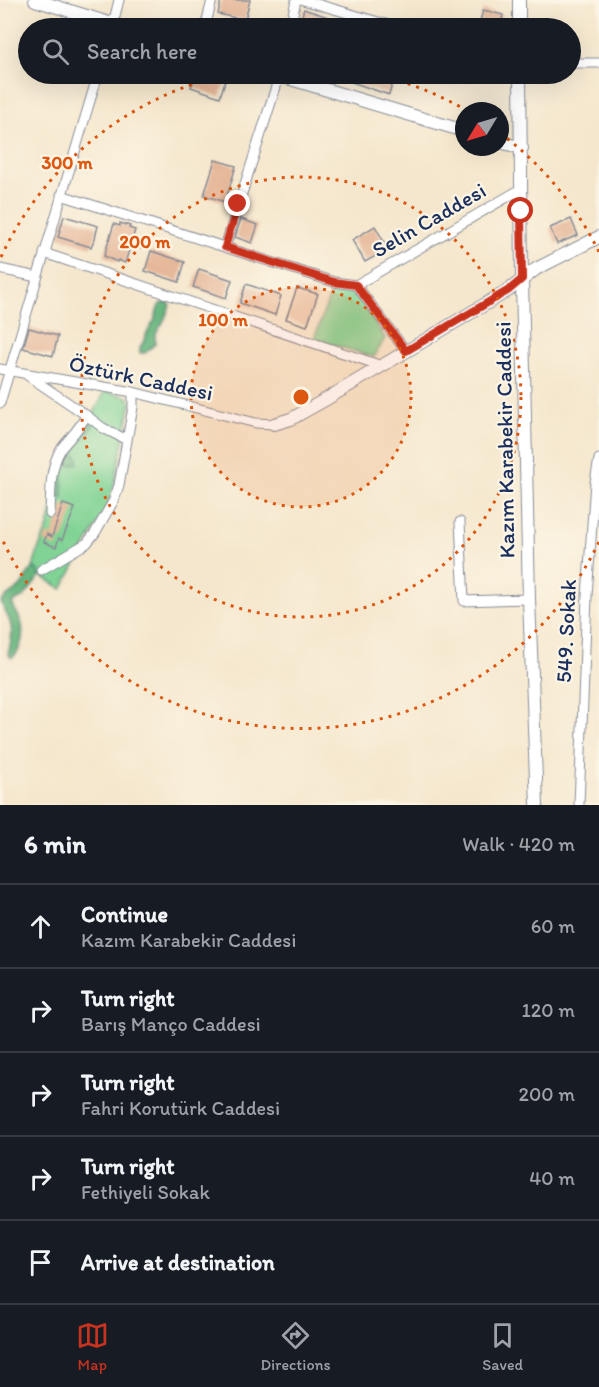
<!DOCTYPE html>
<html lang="en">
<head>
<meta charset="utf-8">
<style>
	body { margin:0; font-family:Itim,sans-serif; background:#20242c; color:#f1f3f6 }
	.compass { position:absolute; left:455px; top:102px; width:54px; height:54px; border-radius:50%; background:#171b24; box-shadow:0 6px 24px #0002; rotate:232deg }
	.stop { position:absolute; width:18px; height:18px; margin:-14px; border:4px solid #c8321e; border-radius:50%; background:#fff }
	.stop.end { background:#c8321e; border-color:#fff; box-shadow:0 2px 6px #0008 }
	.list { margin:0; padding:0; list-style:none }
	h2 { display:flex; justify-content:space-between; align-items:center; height:78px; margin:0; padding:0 24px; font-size:26px }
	h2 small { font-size:20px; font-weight:400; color:#9ea1a6 }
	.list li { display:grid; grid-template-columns:39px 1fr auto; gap:18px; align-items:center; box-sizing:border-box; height:84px; padding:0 24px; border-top:2px solid #363941 }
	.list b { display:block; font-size:22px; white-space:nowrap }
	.list p { margin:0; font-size:20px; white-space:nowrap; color:#9ea1a6 }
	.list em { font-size:20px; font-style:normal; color:#9ea1a6 }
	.icon { flex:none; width:33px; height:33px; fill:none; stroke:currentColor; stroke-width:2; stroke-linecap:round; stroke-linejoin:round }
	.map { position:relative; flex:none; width:599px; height:805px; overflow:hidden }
	.search { position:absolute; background:#171b24; box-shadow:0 6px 24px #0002; left:18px; right:18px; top:18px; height:66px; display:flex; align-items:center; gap:15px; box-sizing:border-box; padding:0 21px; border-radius:33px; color:#9ea1a6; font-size:22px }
	.sheet { height:498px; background:#171b24 }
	nav { display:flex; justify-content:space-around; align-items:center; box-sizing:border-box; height:84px; border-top:2px solid #363941; background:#171b24; font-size:16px; color:#9ea1a6 }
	nav a { display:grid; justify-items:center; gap:3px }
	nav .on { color:#c8321e }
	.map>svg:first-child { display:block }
</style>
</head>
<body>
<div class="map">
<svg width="599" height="805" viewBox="0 0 599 805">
	<rect width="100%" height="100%" fill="#fcf5e5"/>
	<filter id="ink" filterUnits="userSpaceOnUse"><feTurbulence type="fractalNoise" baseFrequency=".0167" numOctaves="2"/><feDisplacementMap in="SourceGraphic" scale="12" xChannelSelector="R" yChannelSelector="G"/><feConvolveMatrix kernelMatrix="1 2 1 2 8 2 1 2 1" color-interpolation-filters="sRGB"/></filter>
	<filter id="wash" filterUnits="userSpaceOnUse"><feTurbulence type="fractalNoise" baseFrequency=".008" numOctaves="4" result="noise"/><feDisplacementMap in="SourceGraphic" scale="24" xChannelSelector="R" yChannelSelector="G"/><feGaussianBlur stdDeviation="1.35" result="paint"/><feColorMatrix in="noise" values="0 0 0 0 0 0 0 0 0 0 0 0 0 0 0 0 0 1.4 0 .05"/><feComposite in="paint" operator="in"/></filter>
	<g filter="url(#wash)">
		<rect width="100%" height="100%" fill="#f5e7cd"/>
		<path fill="#80d394" stroke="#4e8179" stroke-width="1.5" d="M333,287L356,294L385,338L374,357L314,339Z
			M105,391L128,397L131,403L114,486L106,509L62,589L38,574L33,568L38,550L48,527L64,457L88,425Z"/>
		<path fill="#68b57e" stroke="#42726e" stroke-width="1.5" d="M168,302L170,304C169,311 165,318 162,324C158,332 153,333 156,343L145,353H140C139,349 141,343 145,341L146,335L154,321L158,308L160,304Z
			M88,421L93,427C86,435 76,443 74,453L78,458V463L72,465L68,464C60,472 63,487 63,498L60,499L54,483L62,455Z
			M34,568L39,571L40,576L24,597L12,603C14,609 19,616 21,621C25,633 21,652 12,658L8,654C12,640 14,628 7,615C5,610 2,607 1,602C6,595 14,593 20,587C26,581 26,572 34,568Z"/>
		<g id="blocks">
			<path fill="#e5b697" d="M221,0H250L245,20L218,14Z
				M304,9L349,24L347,28H298Z
				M483,10L503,15L500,28H478Z
				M196,74H213L226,78L220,97L191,87Z
				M345,74H395L389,95L343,79Z
				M215,160L236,166L225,202L204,195Z
				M64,216L98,226L94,242H93L91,247L58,237Z
				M241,219L258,225L252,243L235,237Z
				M571,219L578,235L557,244L550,228Z
				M120,223L130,226L129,228L135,230L125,263L118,260L117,262L104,256L114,224L120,226Z
				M375,226L388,249L365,262L352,240Z
				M151,251L185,262L179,282L145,271Z
				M199,269L232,280L226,298L193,287Z
				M246,284L281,296L275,315L240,303Z
				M297,288L318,294L307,326L286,319Z
				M29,328L58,336L53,356L23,348Z
				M63,504L75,508L62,540L59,538L56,547L44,542L47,534L52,537Z"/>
		</g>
	</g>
	<g filter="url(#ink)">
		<use href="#blocks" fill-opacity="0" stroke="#888b96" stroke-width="1.5"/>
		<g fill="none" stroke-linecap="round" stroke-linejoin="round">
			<g stroke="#888b96" stroke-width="11">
				<path id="street" d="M303,0L399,28
					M112,28L119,0
					M205,28L212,0
					M290,28L296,0
					M570,63H599
					M61,195L334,282L356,285L406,351
					M225,247L280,74
					M44,253L382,366
					M0,269L37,277
					M356,285L521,189
					M0,369L133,392L256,423L274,424
					M27,375L86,415C81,428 69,438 61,449C49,468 51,493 50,514
					M0,403L98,74
					M86,415L103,428L127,440
					M460,522L464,601L529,599
					M41,570L87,543L95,533L114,500L119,485L133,407V392
					M579,805L587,596L595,482L599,459"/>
			</g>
			<g stroke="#888b96" stroke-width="14">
				<path id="secondary" d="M35,0L125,28
					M519,0V28
					M274,74L464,131
					M520,74L522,280L529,599L537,805
					M500,142L522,148
					M274,424L291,419L323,401L509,290L536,269L599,237"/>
			</g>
			<use href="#street" stroke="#fff" stroke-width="9"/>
			<use href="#secondary" stroke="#fff" stroke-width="12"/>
		</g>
	</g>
	<g fill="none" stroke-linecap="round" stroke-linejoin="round" filter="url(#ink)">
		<path stroke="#c8321e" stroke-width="8" d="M238,204L225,247L334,282L356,285L406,351L509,290L522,279L521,211"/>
	</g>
	<circle cx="301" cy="397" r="110" fill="#de5710" fill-opacity=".12"/>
	<g fill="none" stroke="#de5710" stroke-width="3" stroke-dasharray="3 6">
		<circle cx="301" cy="397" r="110"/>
		<circle cx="301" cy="397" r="220"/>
		<path d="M599 542A331 331 0 0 1 1 537M1 257A331 331 0 0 1 229 74M373 74A331 331 0 0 1 466 110M500 133A331 331 0 0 1 599 252"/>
	</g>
	<g text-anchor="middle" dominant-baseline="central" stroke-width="4.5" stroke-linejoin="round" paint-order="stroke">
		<g font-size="22" fill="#1b2f5e" stroke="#fcf5e5">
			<text transform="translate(429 220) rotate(-30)">Selin Caddesi</text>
			<text transform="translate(141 378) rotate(12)">Öztürk Caddesi</text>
			<text transform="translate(505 440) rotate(-91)">Kazım Karabekir Caddesi</text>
			<text transform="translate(566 631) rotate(-87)">549. Sokak</text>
		</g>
	</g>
	<circle cx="301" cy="397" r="9" fill="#de5710" stroke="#fcf5e5" stroke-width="3"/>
	<g font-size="18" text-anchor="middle" font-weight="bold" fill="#de5710" stroke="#fcf5e5" stroke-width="4.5" stroke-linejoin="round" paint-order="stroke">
		<text x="67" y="169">300 m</text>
		<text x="145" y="248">200 m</text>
		<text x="223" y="326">100 m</text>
	</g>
</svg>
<svg class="compass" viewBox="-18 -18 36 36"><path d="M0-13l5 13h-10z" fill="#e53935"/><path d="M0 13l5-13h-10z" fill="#9ea1a6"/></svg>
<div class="stop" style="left:521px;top:211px"></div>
<div class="stop end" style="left:238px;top:204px"></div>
<div class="search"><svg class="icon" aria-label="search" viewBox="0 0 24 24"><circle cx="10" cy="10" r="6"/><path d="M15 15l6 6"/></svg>Search here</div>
</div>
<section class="sheet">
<h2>6 min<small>Walk · 420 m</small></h2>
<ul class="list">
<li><svg class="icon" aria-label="ahead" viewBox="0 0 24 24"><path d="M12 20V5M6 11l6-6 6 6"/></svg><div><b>Continue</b><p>Kazım Karabekir Caddesi</p></div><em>60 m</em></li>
<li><svg class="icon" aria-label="right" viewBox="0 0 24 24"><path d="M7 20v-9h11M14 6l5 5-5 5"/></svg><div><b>Turn right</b><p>Barış Manço Caddesi</p></div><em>120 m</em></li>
<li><svg class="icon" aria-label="right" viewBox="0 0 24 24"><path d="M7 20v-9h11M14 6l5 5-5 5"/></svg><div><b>Turn right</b><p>Fahri Korutürk Caddesi</p></div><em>200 m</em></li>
<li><svg class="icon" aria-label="right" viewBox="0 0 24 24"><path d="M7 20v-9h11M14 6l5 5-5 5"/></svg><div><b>Turn right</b><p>Fethiyeli Sokak</p></div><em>40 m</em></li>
<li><svg class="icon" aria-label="arrive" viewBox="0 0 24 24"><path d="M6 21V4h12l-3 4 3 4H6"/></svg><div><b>Arrive at destination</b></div></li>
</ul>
</section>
<nav>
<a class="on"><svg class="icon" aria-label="map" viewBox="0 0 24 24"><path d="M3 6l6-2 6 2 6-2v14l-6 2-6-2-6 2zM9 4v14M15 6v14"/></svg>Map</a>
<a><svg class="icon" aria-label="directions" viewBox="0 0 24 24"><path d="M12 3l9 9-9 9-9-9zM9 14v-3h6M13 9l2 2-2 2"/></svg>Directions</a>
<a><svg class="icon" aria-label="saved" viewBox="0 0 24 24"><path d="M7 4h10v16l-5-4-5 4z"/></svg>Saved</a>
</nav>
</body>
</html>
